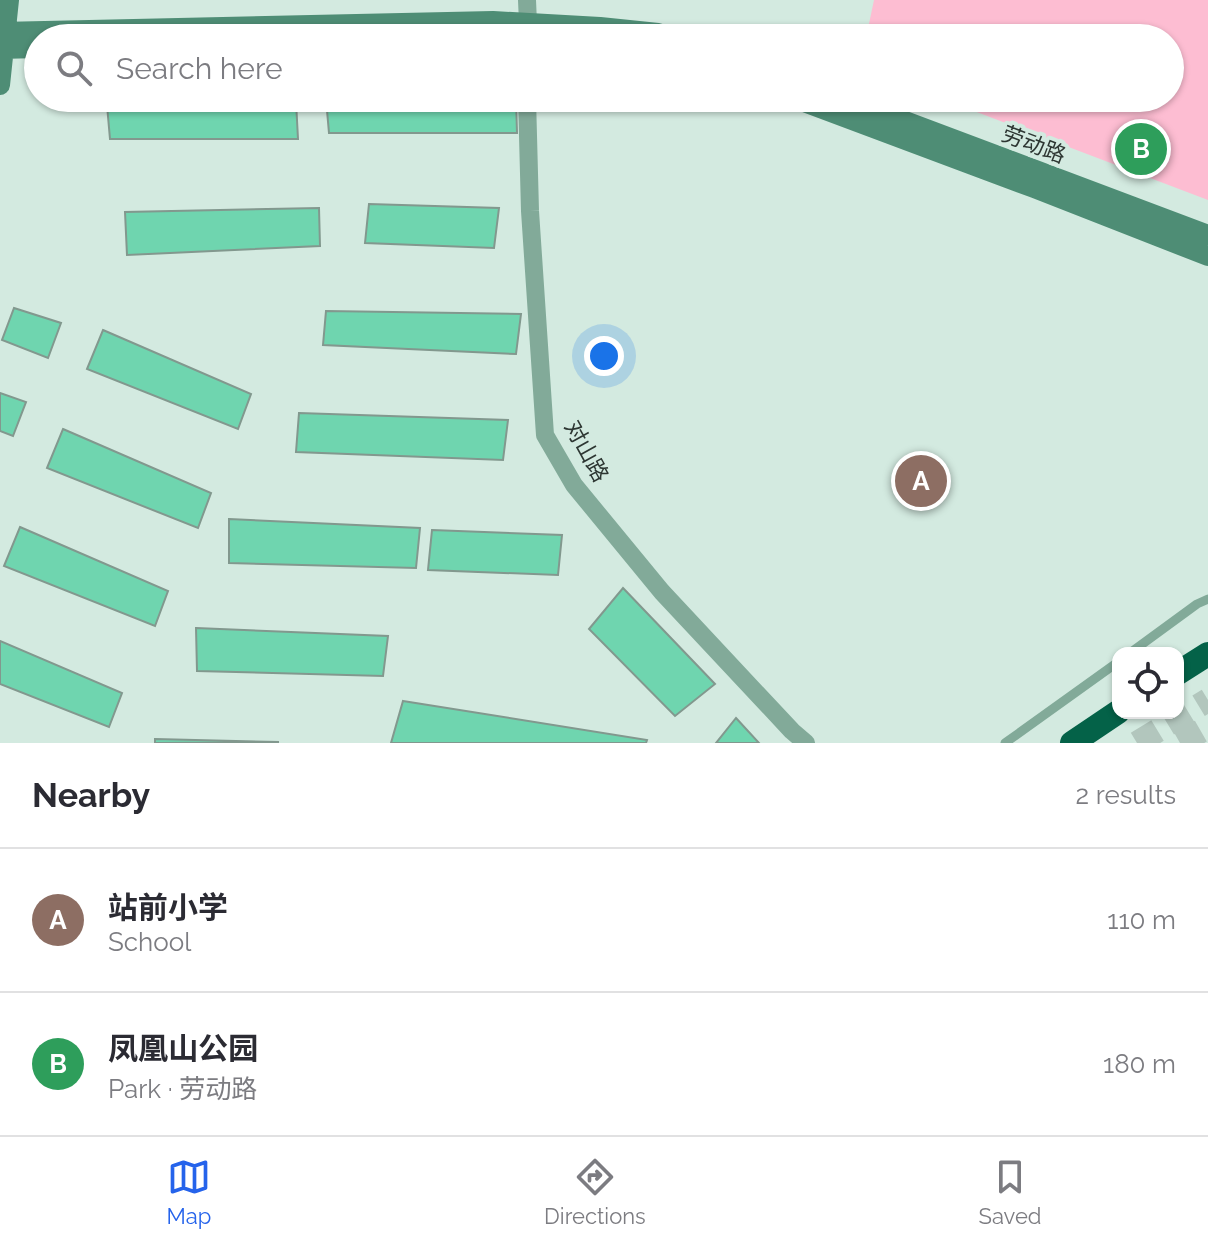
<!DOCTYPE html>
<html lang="en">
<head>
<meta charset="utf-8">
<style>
	body { margin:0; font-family:Raleway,"Noto Sans SC",sans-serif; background:#f2f2f3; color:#2b2b33 }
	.controls { position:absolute; right:24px; bottom:24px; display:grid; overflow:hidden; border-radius:16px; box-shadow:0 2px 6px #0004 }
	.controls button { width:72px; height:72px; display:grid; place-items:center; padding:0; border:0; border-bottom:2px solid #e1e1e2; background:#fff; color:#2b2b33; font:40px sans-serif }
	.you { position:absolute; left:604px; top:356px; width:28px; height:28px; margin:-20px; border:6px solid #fff; border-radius:50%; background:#1a73e8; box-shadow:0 0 0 12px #1a73e833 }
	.badge { display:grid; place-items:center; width:52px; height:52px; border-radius:50%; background:#2563eb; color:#fff; font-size:26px; font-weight:700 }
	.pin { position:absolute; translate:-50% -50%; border:4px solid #fff; box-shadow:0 2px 8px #0006 }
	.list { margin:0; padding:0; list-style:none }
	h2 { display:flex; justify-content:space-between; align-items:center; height:104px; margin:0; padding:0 32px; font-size:34px }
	h2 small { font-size:26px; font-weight:400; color:#7c7c81 }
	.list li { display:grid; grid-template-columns:52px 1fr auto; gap:24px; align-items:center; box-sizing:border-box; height:144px; padding:0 32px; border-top:2px solid #e1e1e2 }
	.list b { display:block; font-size:30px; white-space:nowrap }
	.list p { margin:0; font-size:26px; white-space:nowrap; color:#7c7c81 }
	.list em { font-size:26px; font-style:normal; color:#7c7c81 }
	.icon { flex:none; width:44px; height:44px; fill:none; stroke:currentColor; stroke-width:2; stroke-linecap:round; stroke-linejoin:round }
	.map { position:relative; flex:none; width:1208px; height:743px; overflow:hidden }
	.search { position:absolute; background:#fff; box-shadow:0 2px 6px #0004; left:24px; right:24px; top:24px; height:88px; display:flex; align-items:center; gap:20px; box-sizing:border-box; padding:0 28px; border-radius:44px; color:#7c7c81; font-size:30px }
	.sheet { height:392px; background:#fff }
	nav { display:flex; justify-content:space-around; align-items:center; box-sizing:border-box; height:112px; border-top:2px solid #e1e1e2; background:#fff; font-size:22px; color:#7c7c81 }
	nav a { display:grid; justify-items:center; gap:4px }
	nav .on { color:#2563eb }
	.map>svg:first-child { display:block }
</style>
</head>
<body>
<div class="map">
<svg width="1208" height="743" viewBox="0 0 1208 743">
	<rect width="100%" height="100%" fill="#d3eae0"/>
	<path fill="#fdbdd2" d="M874,0H1208V200L940,98H1170V38H866Z"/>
	<path fill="#6fd5af" stroke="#82988e" stroke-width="2" d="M516,98L517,133H329L326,99Z
		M296,101L298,139H110L107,105Z
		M369,204L499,208L494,248L365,243Z
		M319,208L320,246L127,255L125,212Z
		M14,308L61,323L48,358L2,340Z
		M326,311L521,314L516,354L323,345Z
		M103,330L251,394L238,429L87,369Z
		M0,393L26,402L13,436L0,431Z
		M299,413L508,420L503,460L296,452Z
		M63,429L211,493L198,528L47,468Z
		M229,519L420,528L416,568L229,563Z
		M20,527L168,591L155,626L4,566Z
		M432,530L562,535L558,575L428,570Z
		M623,588L715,684L675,716L589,629Z
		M196,628L388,636L383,676L197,671Z
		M0,641L122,693L109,727L0,684Z
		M403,701L647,740L646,743H391Z
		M736,718L759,743H716Z
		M155,739L279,742L155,743Z"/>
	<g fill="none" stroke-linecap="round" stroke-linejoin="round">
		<path stroke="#b2c6bd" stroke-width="24" stroke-dasharray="24 12" stroke-linecap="butt" d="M1137,743L1208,700
			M1180,743L1208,727"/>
		<path stroke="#82aa99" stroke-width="9" d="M1130,653L1197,604L1208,599
			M1005,743L1118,662"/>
		<path stroke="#82aa99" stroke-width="18" d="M527,0L528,23L531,38
			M527,98L530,211L545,435L574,485L662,592L792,731L806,743"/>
		<path stroke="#4e8d75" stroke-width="20" d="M0,32L493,21L600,27L658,33L675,38
			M433,38L491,37L520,38
			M0,49L38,48
			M0,85L9,0
			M793,98L1034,188L1208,256
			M844,98L1208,235"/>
		<path stroke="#046248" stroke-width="24" d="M1178,673L1208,654
			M1072,743L1118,712"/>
	</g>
	<g text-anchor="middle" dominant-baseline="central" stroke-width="8" stroke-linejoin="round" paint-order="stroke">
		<g font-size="22" fill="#2d3632" stroke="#d3eae0">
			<text transform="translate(1034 144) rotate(21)">劳动路</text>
			<text transform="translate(587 451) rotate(61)">对山路</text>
		</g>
	</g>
</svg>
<div class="controls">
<button><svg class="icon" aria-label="locate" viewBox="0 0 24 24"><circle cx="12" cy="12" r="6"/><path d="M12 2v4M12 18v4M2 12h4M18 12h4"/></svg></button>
</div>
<div class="you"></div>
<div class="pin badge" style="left:921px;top:481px;background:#8d6e63">A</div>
<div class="pin badge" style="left:1141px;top:149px;background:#2e9e5b">B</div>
<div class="search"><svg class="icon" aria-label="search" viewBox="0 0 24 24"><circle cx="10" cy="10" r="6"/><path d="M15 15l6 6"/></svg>Search here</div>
</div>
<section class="sheet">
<h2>Nearby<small>2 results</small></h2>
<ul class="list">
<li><span class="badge" style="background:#8d6e63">A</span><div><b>站前小学</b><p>School</p></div><em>110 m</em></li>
<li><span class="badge" style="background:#2e9e5b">B</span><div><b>凤凰山公园</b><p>Park · 劳动路</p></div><em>180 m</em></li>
</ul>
</section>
<nav>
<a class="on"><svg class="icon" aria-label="map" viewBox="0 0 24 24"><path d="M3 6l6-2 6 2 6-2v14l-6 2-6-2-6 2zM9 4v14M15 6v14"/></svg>Map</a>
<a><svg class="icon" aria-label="directions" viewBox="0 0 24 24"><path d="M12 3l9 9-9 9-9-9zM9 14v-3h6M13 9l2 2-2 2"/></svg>Directions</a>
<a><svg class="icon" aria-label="saved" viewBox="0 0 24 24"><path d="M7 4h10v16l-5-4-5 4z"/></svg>Saved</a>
</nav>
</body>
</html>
